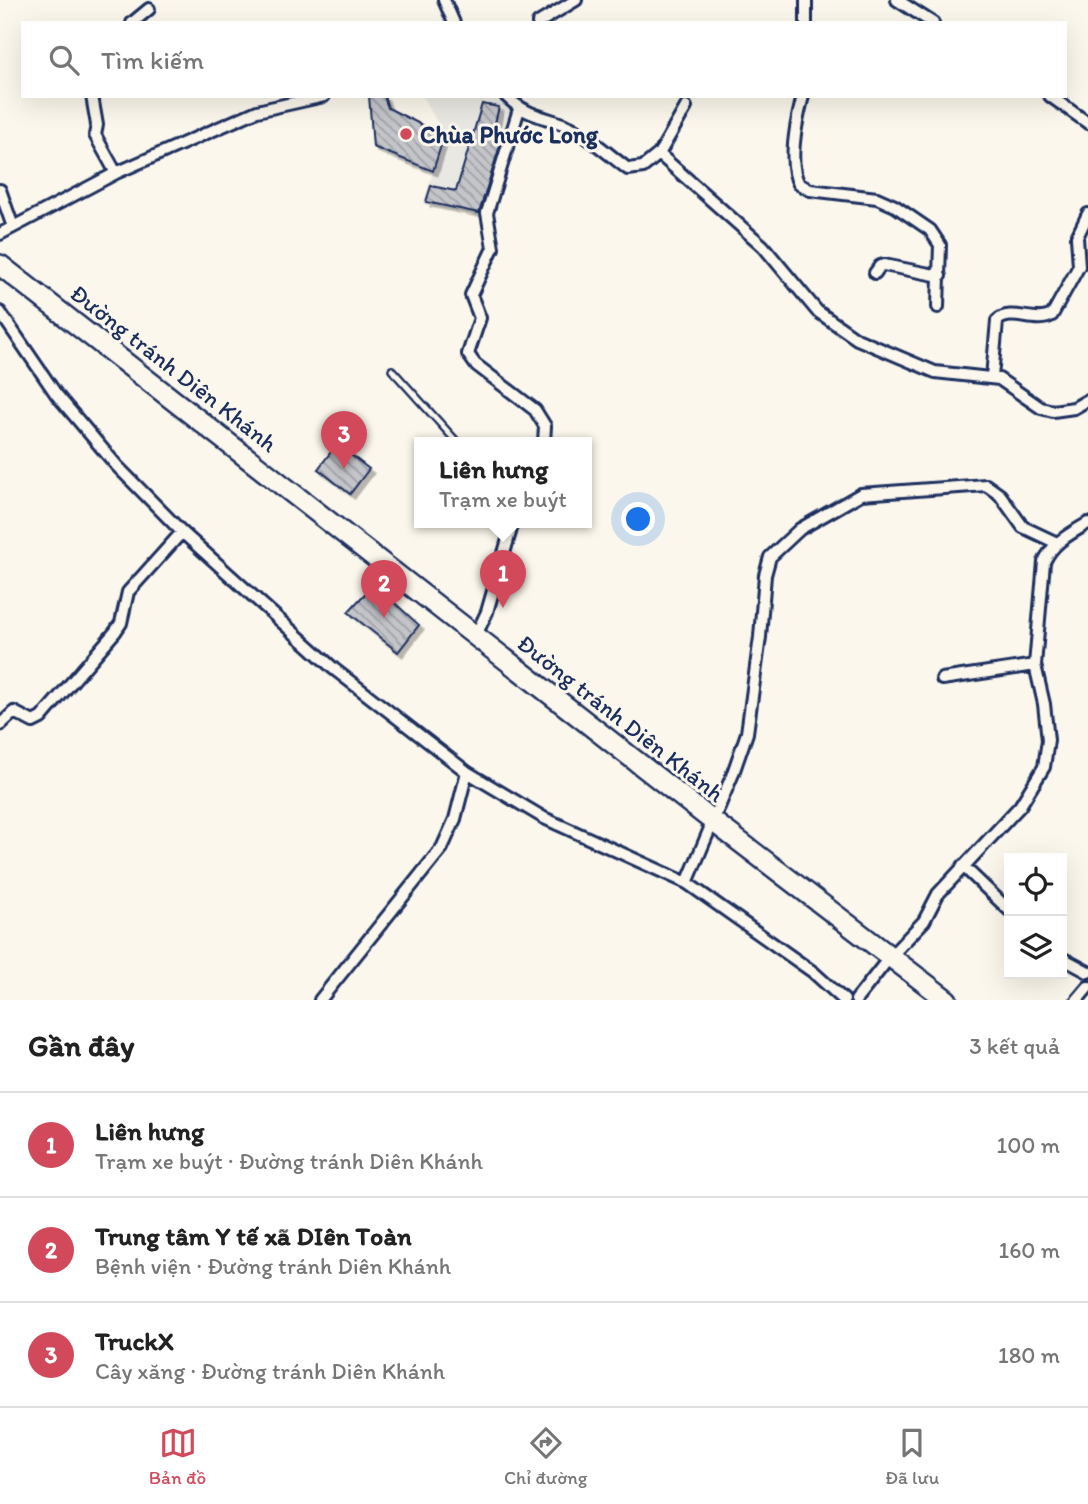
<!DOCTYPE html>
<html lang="vi">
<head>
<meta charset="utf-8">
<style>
	body { margin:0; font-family:Itim,sans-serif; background:#f6f6f6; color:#222 }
	.controls { position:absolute; right:21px; bottom:21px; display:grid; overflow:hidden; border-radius:0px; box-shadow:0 7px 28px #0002 }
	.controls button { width:63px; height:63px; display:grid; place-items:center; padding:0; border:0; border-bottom:2px solid #e0e0e0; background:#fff; color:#222; font:35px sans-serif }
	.you { position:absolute; left:639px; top:520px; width:24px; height:24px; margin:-18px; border:5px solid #fff; border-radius:50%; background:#1a73e8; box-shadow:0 0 0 10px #1a73e833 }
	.badge { display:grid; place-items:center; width:46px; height:46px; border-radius:50%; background:#d1495b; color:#fff; font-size:23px; font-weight:700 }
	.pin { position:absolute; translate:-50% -58px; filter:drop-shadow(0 2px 4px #0008) }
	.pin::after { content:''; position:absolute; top:37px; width:24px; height:21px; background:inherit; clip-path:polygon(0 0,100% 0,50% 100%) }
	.popup { position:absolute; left:414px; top:437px; width:178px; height:91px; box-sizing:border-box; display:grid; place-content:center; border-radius:0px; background:#fff; filter:drop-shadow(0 2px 5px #0005); font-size:23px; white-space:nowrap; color:#767676 }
	.popup b { font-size:26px; color:#222 }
	.popup::after { content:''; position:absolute; left:50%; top:100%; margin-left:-14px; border:14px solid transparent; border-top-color:#fff }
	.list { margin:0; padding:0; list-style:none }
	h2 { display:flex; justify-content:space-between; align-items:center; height:91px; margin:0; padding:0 28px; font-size:30px }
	h2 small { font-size:23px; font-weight:400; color:#767676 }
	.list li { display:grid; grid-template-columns:46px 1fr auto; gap:21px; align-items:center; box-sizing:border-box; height:105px; padding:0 28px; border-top:2px solid #e0e0e0 }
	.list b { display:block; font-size:26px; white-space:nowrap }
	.list p { margin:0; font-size:23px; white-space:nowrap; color:#767676 }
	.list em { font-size:23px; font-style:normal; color:#767676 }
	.icon { flex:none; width:38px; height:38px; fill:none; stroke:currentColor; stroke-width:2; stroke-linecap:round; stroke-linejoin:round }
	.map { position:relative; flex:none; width:1088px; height:1000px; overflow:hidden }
	.search { position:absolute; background:#fff; box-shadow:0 7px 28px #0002; left:21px; right:21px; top:21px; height:77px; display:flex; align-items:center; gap:18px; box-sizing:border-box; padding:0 24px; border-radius:0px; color:#767676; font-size:26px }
	.sheet { height:406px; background:#fff }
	nav { display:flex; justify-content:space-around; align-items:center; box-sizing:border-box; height:98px; border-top:2px solid #e0e0e0; background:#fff; font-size:19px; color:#767676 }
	nav a { display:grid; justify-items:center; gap:4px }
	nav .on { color:#d1495b }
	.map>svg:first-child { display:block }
</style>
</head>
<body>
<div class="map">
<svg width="1088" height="1000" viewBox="0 0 1088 1000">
	<defs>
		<pattern id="building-back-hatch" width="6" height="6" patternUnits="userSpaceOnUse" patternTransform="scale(1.75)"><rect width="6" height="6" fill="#c3c5c9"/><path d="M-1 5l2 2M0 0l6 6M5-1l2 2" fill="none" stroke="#9ea0a6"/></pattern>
		<filter id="shadow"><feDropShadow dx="4.5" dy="4.5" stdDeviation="0" flood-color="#0004"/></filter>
	</defs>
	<rect width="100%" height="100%" fill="#fbf7ec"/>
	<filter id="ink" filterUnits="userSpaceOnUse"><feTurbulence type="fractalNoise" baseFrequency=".0143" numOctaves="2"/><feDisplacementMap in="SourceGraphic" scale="14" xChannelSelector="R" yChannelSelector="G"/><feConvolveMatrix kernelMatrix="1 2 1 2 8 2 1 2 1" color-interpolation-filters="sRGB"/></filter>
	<g filter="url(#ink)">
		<path fill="#eae8e2" d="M423,96H498L515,113L482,217L423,204L444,136Z"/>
		<path fill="url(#building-back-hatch)" stroke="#1b2f5e" stroke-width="2" filter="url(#shadow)" d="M369,96H384L388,108L444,136L433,171L373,147Z
			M482,104L499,107L492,135L502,139L479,213L426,202L431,186L456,191Z
			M337,444L369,469L350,494L318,469Z
			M374,584L419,625L398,652L348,612Z"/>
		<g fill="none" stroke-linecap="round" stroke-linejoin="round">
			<g stroke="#1b2f5e" stroke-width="10">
				<path id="lane" d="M392,370L457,442"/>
			</g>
			<g stroke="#1b2f5e" stroke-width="16">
				<path id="street" d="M444,0L454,23
					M806,0V23
					M897,0L933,23
					M132,23L149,9
					M538,23L576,0
					M92,96L97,125L95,135L116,173
					M506,96C527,117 545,116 570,127C590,137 609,155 628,169L643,167L659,154L763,246L817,311L857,339L935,372L999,379L1041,408L1053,411L1074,408L1088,400
					M803,96C797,119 787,163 799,184L810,190L877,198L895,206L930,230L940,245L938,307
					M1050,96L1088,123
					M519,109L487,213L493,248L471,295L480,318L468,354L475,364L535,410L545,426L544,442
					M659,154L686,107
					M0,190L13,227
					M0,234L116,173L257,111L324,96
					M875,273L880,266L884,265L940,276
					M0,312L56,394L117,466L182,532L334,669L467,772L544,818L687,883L813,972L844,1000
					M992,377L997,321C1010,307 1036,325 1052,315L1079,266L1077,237L1088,214
					M476,635L487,612L513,522
					M942,679L1035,665
					M0,725L14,712L33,722L41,718L115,632L121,623L128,592L182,532
					M963,866L1009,910
					M687,883L732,776L747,733L760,637L765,575L770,557L800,529L861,494L986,485L1000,495L1023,527L1057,543
					M1062,958L1088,972
					M320,1000L442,848L455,819L467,772
					M856,1000L889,958L924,921L938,894L1020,806L1044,767L1048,740L1044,704L1035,665L1044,562C1053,542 1070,534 1088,523
					M1077,1000L1088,987"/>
			</g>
			<g stroke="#1b2f5e" stroke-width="24">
				<path id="highway" d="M0,265L714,822L947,1000"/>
			</g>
			<use href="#lane" stroke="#fbf7ec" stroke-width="5"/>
			<use href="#street" stroke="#fbf7ec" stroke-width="10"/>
			<use href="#highway" stroke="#fbf7ec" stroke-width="19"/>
		</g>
	</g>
	<circle fill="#d1495b" stroke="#fbf7ec" stroke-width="2.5" cx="406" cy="134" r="7"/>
	<g text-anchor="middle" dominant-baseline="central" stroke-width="6" stroke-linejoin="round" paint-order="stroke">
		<g font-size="24" font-weight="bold" fill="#1b2f5e" stroke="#fbf7ec" text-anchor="start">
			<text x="420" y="134">Chùa Phước Long</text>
		</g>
		<g font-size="24" fill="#1b2f5e" stroke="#fbf7ec">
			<text transform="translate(174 368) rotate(38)">Đường tránh Diên Khánh</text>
			<text transform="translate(621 718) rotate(38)">Đường tránh Diên Khánh</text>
		</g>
	</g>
</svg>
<div class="controls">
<button><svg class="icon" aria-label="locate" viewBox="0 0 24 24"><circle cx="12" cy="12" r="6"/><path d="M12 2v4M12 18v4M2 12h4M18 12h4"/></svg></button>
<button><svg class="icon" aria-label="layers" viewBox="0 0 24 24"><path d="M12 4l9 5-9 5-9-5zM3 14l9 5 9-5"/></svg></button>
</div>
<div class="you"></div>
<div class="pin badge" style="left:503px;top:608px">1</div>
<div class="popup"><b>Liên hưng</b>Trạm xe buýt</div>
<div class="pin badge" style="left:384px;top:618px">2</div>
<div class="pin badge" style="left:344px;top:469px">3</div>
<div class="search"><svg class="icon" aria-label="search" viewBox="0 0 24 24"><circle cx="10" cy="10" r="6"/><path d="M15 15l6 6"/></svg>Tìm kiếm</div>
</div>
<section class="sheet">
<h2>Gần đây<small>3 kết quả</small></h2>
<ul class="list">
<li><span class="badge">1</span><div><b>Liên hưng</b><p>Trạm xe buýt · Đường tránh Diên Khánh</p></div><em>100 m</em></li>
<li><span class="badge">2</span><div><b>Trung tâm Y tế xã DIên Toàn</b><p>Bệnh viện · Đường tránh Diên Khánh</p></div><em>160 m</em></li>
<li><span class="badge">3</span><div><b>TruckX</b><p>Cây xăng · Đường tránh Diên Khánh</p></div><em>180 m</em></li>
</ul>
</section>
<nav>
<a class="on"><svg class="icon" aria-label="map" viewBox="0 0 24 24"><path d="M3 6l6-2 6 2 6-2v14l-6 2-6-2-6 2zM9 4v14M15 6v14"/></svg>Bản đồ</a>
<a><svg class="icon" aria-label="directions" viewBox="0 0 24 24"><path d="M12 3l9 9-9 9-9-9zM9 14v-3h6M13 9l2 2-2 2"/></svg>Chỉ đường</a>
<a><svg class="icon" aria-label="saved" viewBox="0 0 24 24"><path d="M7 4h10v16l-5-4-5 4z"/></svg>Đã lưu</a>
</nav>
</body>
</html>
